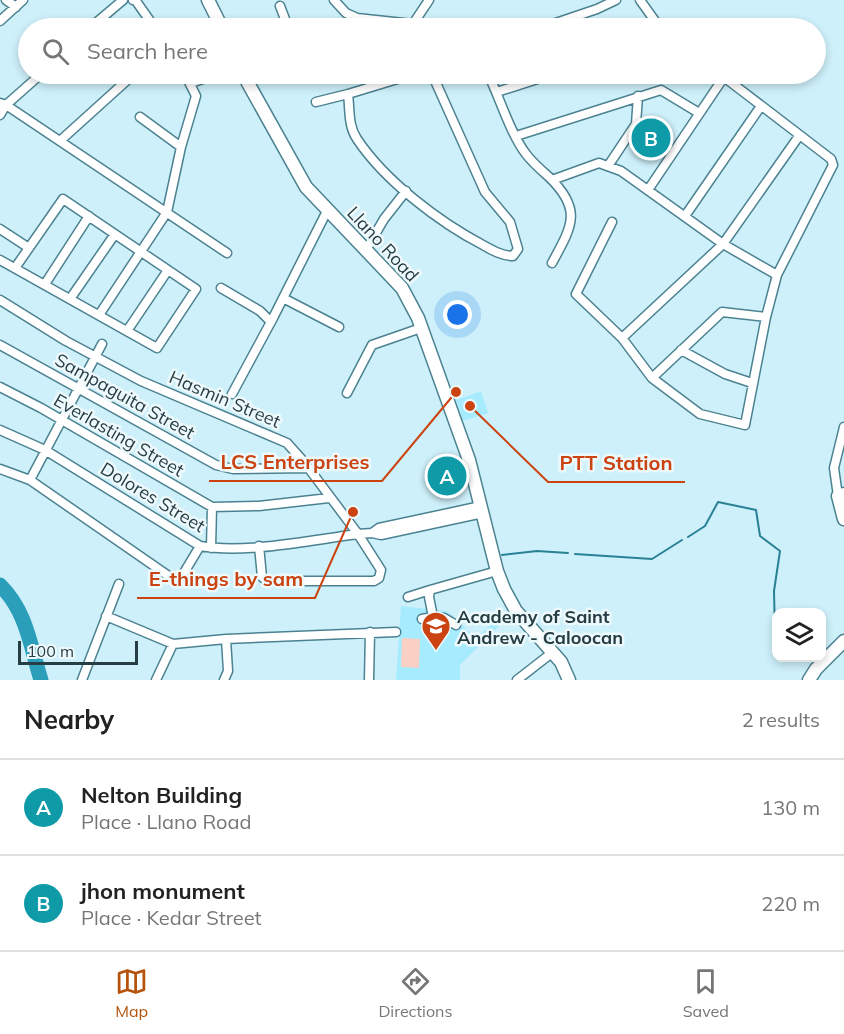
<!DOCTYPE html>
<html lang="en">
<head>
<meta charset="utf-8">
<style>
	body { margin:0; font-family:Mulish,sans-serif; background:#f6f6f6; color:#222 }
	.controls { position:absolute; right:18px; bottom:18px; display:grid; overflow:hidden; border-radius:12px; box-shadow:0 3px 9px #0003 }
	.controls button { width:54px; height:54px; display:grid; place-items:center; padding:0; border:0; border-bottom:2px solid #e0e0e0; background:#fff; color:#222; font:30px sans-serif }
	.scale { position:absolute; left:18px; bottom:15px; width:120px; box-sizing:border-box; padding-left:6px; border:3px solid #263d44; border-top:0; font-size:16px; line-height:21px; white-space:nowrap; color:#263d44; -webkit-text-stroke:4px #eef9fc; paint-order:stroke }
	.you { position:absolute; left:458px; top:315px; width:21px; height:21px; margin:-15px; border:4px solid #fff; border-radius:50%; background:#1a73e8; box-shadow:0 0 0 9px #1a73e833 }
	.badge { display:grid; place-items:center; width:39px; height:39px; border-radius:50%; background:#b45309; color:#fff; font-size:20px; font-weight:700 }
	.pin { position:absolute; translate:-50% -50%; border:3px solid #fff; box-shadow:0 2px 6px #0006 }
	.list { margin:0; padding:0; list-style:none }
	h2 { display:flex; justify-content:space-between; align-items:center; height:78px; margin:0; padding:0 24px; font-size:26px }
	h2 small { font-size:20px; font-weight:400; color:#767676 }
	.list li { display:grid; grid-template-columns:39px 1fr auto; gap:18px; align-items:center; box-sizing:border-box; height:96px; padding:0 24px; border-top:2px solid #e0e0e0 }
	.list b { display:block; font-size:22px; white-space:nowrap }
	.list p { margin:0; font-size:20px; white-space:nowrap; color:#767676 }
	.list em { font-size:20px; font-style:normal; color:#767676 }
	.icon { flex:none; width:33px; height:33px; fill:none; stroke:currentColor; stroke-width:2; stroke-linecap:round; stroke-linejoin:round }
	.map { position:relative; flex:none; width:844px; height:680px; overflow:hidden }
	.search { position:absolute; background:#fff; box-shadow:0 3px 9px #0003; left:18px; right:18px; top:18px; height:66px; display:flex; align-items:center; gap:15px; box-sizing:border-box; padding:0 21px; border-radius:33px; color:#767676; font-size:22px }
	.sheet { height:270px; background:#fff }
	nav { display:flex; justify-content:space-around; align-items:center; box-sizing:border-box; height:84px; border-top:2px solid #e0e0e0; background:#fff; font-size:16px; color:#767676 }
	nav a { display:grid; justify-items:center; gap:3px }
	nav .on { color:#b45309 }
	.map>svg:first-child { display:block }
</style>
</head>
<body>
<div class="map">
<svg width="844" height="680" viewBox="0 0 844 680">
	<rect width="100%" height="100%" fill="#cef0fa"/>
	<path fill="#a7ebfe" d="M481,391L488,413L463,421L456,400Z
		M401,606L447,611L476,638L505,612L509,616L460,665V680H396Z"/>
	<path fill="#f9d0c3" d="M402,638L420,639L419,668L401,667Z"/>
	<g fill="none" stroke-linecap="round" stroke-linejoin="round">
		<path stroke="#2a8196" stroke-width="2" d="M688,537L705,526L718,502L756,510L760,536L780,551L774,591L775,634
			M575,554L652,559L682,540
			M502,555L537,551L568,553"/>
		<path stroke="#2b9eb9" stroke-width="15" d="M0,585C27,612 30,645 41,680"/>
		<g stroke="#4b8291" stroke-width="11">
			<path id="street" d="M6,0L16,7
				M133,0L136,1L155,28
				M334,0L346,13L357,18L413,24L431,28
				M640,0L660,28
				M280,6L288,27L286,28
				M0,21L23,0
				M413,24L429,0
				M90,28L123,0
				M541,28L597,9L616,0
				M488,74C500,98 510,133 526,154C532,162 541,170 549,177C583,210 572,226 552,263
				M191,83L217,74
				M497,92L553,74
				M348,94C350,110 348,126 357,139C385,181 439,222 483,245C492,250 502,256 513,256L518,249L510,222L485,192L432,74
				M316,102L348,94L414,74
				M0,103L6,105L227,253
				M0,115L6,105L41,74
				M140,117L181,147
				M516,136L661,90L699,113
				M61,140L134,74
				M608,166L636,124L638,96
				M552,180L599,163L621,171L723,244L777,275
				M648,190L724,77
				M685,216L761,106
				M612,222L576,294L622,338L652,378L700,414L745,425L766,317L777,275L833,165L831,159L720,74
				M0,229L29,248
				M366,250L384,219L406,191
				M0,260L157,348L196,289L63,199L15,268
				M45,284L89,216
				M221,288L260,311L271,322
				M283,298L339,327
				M70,299L115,234
				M0,300L66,341L141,381L287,443L304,462L358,534L381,570L379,578L374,581H267L262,577L259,546
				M99,315L167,212L181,147L196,96L185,74
				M127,331L168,270
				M622,338L723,244L799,136
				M0,345L216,465L233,469L308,468
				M681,350L725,374L752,383
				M652,378L722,312L766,317
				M0,387L41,408L212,507L259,506L329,498
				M347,393L372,345L421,328
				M232,394L273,318L327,211
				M0,430L45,450L200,546C246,554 311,540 358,534L372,533L381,535L483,513
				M0,469L30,480L173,579H178L182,576L200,546
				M30,480L102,344
				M838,496L834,468L844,427
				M372,533L379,528L481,506
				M211,548L212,507
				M408,597L430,590
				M106,616L173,644L226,639L396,632
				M433,617L444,618L456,625
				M422,619L433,617L429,597L430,590L497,571
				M82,680L119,584
				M156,680L173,644
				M224,680L228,671L226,639
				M369,680L370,632
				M517,680L553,652"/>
		</g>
		<g stroke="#4b8291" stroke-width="15">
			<path id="secondary" d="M208,0L222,28
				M243,74L306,187L402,288L418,318L469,460L497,571L504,589L516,611L561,662L569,680
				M844,494L838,496L844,519
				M809,680L816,669L844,641"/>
		</g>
		<use href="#street" stroke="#fff" stroke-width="8"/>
		<use href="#secondary" stroke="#fff" stroke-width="12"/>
	</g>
	<defs>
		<g id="school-pin" transform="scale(1.5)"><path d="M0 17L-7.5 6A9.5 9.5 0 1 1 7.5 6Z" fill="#ca4310" stroke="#eef9fc"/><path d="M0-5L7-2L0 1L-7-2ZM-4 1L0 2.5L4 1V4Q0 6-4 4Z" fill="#fff"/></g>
	</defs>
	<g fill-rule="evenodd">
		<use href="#school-pin" x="436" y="626"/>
	</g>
	<g text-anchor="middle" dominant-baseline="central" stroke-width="5" stroke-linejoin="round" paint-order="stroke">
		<g font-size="18" fill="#263d44" stroke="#eef9fc">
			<text transform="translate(383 244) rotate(47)">Llano Road</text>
			<text transform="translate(125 396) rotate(29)">Sampaguita Street</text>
			<text transform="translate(225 399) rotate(23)">Hasmin Street</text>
			<text transform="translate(119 435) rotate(30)">Everlasting Street</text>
			<text transform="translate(153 497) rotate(31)">Dolores Street</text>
		</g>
		<g font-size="18" font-weight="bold" fill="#263d44" stroke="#eef9fc" text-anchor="start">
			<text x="457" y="616">Academy of Saint<tspan x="457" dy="21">Andrew - Caloocan</tspan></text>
		</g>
	</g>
	<path fill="none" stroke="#ca4310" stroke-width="2" d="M456 392L382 481H209M470 406L548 482H685M353 512L315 598H137"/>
	<g fill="#ca4310" stroke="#eef9fc" stroke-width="2">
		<circle cx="456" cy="392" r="6"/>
		<circle cx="470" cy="406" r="6"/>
		<circle cx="353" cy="512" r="6"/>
	</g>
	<g font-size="20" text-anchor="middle" font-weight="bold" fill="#ca4310" stroke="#eef9fc" stroke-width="5" stroke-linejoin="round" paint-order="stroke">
		<text x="295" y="469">LCS Enterprises</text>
		<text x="616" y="470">PTT Station</text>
		<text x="226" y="586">E-things by sam</text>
	</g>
</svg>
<div class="controls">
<button><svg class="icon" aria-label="layers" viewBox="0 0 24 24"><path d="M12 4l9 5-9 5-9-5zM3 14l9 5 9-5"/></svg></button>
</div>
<div class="scale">100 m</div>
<div class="you"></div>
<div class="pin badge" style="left:447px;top:476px;background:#0f9aa8">A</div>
<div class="pin badge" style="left:651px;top:138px;background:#0f9aa8">B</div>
<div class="search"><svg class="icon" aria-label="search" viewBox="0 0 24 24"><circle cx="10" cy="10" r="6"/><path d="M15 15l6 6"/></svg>Search here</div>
</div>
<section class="sheet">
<h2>Nearby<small>2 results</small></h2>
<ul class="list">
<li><span class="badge" style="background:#0f9aa8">A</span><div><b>Nelton Building</b><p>Place · Llano Road</p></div><em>130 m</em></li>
<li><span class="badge" style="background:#0f9aa8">B</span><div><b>jhon monument</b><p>Place · Kedar Street</p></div><em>220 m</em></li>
</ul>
</section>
<nav>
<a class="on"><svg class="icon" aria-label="map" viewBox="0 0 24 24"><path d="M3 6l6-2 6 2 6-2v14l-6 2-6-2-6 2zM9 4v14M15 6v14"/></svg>Map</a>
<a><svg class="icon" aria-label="directions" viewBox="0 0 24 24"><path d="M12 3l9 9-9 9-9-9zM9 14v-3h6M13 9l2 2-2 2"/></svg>Directions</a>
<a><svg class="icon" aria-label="saved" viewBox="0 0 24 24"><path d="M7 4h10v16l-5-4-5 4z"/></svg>Saved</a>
</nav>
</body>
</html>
